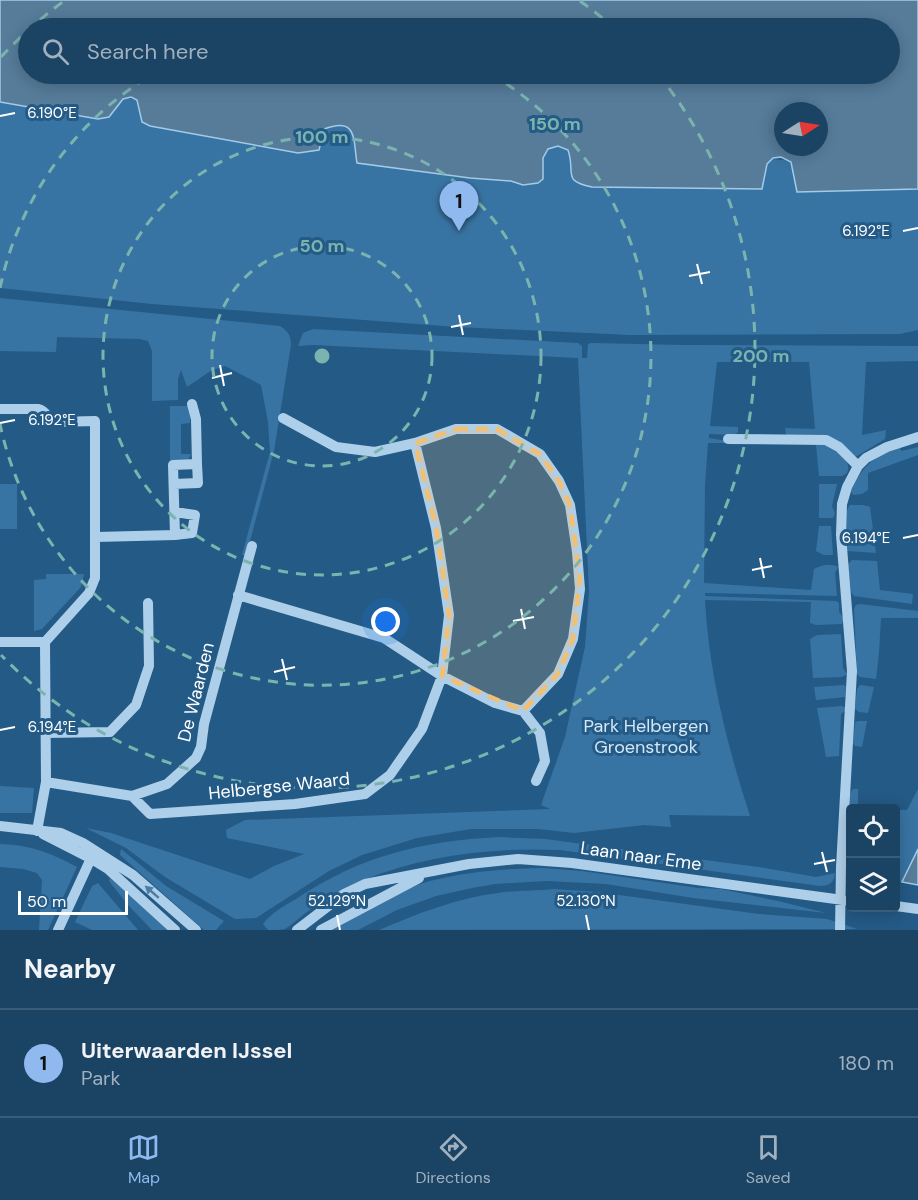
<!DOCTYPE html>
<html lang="en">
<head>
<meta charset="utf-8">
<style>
	body { margin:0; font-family:"DM Sans",sans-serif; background:#244b6a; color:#f1f3f6 }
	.controls { position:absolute; right:18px; bottom:18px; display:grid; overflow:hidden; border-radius:6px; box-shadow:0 3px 15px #0003 }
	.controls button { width:54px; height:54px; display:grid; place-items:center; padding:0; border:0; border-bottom:2px solid #395c78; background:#1b4464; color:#f1f3f6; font:30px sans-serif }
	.compass { position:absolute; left:774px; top:102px; width:54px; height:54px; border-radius:50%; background:#1b4464; box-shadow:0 3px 15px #0003; rotate:78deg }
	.scale { position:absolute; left:18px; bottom:15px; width:110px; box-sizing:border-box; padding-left:6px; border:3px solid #fff; border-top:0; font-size:16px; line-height:21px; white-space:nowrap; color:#fff; -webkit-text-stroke:4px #245a86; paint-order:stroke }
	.you { position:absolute; left:386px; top:622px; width:21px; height:21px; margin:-15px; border:4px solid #fff; border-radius:50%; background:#1a73e8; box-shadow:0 0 0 9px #1a73e833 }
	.badge { display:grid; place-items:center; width:39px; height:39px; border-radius:50%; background:#90b9f0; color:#111; font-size:20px; font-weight:700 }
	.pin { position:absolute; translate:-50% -50px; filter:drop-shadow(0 2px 3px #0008) }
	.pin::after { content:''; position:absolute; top:32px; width:21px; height:18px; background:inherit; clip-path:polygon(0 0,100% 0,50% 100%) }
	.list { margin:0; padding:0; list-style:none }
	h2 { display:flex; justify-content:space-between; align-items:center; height:78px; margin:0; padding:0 24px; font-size:26px }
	h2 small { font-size:20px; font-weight:400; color:#a0b0bf }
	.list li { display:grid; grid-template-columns:39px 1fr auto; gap:18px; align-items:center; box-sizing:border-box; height:108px; padding:0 24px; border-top:2px solid #395c78 }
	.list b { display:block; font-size:22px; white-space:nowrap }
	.list p { margin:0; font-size:20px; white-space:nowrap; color:#a0b0bf }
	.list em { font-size:20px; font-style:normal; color:#a0b0bf }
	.icon { flex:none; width:33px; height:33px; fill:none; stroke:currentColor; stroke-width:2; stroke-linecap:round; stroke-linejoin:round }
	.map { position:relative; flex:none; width:918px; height:930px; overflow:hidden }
	.search { position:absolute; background:#1b4464; box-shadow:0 3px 15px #0003; left:18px; right:18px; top:18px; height:66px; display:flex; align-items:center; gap:15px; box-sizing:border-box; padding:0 21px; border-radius:33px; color:#a0b0bf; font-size:22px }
	.sheet { height:186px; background:#1b4464 }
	nav { display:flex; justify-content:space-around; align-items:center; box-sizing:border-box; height:84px; border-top:2px solid #395c78; background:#1b4464; font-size:16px; color:#a0b0bf }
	nav a { display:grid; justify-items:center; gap:3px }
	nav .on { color:#90b9f0 }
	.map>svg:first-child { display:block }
</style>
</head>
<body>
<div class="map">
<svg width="918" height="930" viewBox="0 0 918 930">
	<rect width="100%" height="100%" fill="#245a86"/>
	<path fill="#3874a3" d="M0,72L132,99L343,126L784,160L918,186V330L900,334L630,335L457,327L152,304L0,288Z
		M0,298L280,326C288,331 291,336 291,345L274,451L246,556L242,555L270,452L268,422L261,385L225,366L212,370L187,387L181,370L178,379V400L152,401V351L148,341L140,339L57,337L56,352L0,351Z
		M313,329L578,343L582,346V358H587L588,344L591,343L684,345L918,346V361L866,362L862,435L886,430L885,439L857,456H855L835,440L789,436L786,434L785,428L815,429L809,362H717L710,426L738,427V432L734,435L709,434V438L727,441V443H708L705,485L704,583L811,590L814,569C821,565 831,563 838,567L835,573L837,596L705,593V596L836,601L839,603V612L844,618L842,624L816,625L810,623L811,602L705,600C709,674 727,745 750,816L669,815L671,827L644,825L574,833L538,829H471L417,838L362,855L329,871L256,918L235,919L165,877L126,848L86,828L111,833L250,879L274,866L304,854L227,838L226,830L245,820L550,809L541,805L565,737L585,647L589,591L578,358L313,345L298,346L303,333Z
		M170,406H188L191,413L190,423L181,424V454H191L188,460L170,462Z
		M816,445H831C840,454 852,460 847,473L842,476H819Z
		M900,447L901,451L918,447V455L868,473V490L862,494L853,495L851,491C864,464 872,458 900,447Z
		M0,484H17V529H0Z
		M819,484H837L832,506L835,513L833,518H819Z
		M850,505H863L870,507L876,553L847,551C845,538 842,515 850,505Z
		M819,526H831L833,555H824L816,551Z
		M852,560L877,561L880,590L913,594L912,604L854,596L851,592L848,564Z
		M46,574H84L81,587L42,629L34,631V580L46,579Z
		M860,604L918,611V618H881L879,653L876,679L860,677L857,674L854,609L856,605Z
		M841,634L843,668L847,674L842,677L813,678L810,639L817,635Z
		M844,685L846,687L845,697L816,700L814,687Z
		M860,685L874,687L868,713L859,712L855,709L857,689Z
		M842,706L846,708L845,711L841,714L839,756L826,757L817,708Z
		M859,721H867L862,747L855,746L853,743L855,722Z
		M0,786L34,788L32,813H0Z
		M853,789H858V808H850V865L846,864L850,794Z
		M918,789V849L902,882L896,881V810H907Z
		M499,837L545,839L765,868L816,877L835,873C835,883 828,886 820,886L560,850C492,847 426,855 363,880C343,888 324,900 307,912C300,917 293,924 285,929C281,930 273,930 268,930L263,924C271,913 284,906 296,899C360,856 422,841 499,837Z
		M0,844C31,845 51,853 77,867L48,930H39L42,880L37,873L23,869L0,867Z
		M121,849L166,886L224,921L216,930H204L120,855Z
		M543,868L582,871L698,888L721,889L778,901L826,913L693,898L606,884L546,881L495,884L472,888L436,896L397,910L358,930H330C348,919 366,906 386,897C435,874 489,869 543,868Z
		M110,878L170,930H152L128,905L109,881Z
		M98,883L138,930H92L75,922L92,886Z
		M554,889L597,892L759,914L827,919L857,929H878L379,930C417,914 456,898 498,893C516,890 535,891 554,889Z"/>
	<path fill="#567c9a" stroke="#a2cbea" stroke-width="1.5" fill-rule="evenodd" d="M0,0H918V189L797,192L791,162L781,157L773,158L767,164L762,189L592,187C561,181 576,173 568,150L558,146L548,149L543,158V179L538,183L523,185L511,181L470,178L357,163C353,140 358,116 324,129L319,150L298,153L150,126L142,122L137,100L131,97L123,99L109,117L98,119L0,102ZM28,28H890V74H28ZM783,111H819V147H783Z
		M918,849V885L902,882Z"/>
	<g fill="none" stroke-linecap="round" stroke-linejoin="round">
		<path stroke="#aecfe9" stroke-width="10" d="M0,409H38C47,411 47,419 55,422L95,421V578L89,593L45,642L46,782L37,831
			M283,418L336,447L375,452L415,443L456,429H497L540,454L559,481L570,505L577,552L580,589L573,639L558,674L523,711
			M728,439L826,440L839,447L858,466
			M174,484L198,483L197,464
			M175,512L195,515L192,533L175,535
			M96,537L175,535L173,465L197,464L196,419L192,404
			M238,595L384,638L442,676L495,703L523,711L540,733L545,761L536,781
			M0,642H45
			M46,733L110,732L136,705L149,666L148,603
			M46,782L132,796L167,784L196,758L201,747L204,724L252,546
			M132,796L150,814L295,804L365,794L390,775L422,729L442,676L449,615L436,528L415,443
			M0,826L61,833L83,843L133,875L196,930
			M43,834L90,858L108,869L175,930
			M896,906L918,909
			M58,930L93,854
			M297,930L344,894L365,884L469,864L518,859L572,863L850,901
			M321,930L419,878
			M840,930L841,867L852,671L841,535L842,504L847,487L858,466L866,458L887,447L918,437"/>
	</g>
	<defs><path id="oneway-solid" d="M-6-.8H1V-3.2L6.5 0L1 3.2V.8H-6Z" transform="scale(1.5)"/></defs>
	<use fill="#4d7da4" href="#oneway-solid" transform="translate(152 892) rotate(-139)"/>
	<path fill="#f3bf71" fill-opacity="0.2" stroke="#f3bf71" stroke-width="4.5" stroke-dasharray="12 8" stroke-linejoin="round" d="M456,429H497L540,454L559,481L570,505L580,578L573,639L558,674L523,711L442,676L449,615L436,528L415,443Z"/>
	<path fill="none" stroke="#fff" stroke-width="2" d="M0,116L15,113M903,231L918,228M697,264L702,284M689,276L710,272M459,315L463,335M451,327L471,323M220,365L224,386M212,378L232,373M0,423L15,420M903,538L918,535M760,558L764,578M752,570L772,566M521,609L525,629M513,621L534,617M282,659L287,680M274,672L295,667M0,730L15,727M822,852L827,872M814,864L835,860M337,915L340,930M586,915L589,930"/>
	<g fill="none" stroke="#7bb4af" stroke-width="3" stroke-dasharray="10 8">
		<circle cx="322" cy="356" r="110"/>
		<circle cx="322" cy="356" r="219"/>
		<path d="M0 288A329 329 0 0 1 153 74M293 28A329 329 0 0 1 351 28M491 74A329 329 0 1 1 0 424"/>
		<path d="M1 57A439 439 0 0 1 64 1M580 1A439 439 0 0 1 613 27M658 74A439 439 0 0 1 1 655"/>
	</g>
	<g text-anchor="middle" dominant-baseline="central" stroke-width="6" stroke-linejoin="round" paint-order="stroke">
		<g font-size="18" fill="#fff" stroke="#245a86">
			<text transform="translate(196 692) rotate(-76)">De Waarden</text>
			<text transform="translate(279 786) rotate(-6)">Helbergse Waard</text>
			<text transform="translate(641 856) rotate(8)">Laan naar Eme</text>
		</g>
		<g font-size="18" fill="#d2e7f7" stroke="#245a86">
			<text x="646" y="726">Park Helbergen<tspan x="646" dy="21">Groenstrook</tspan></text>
		</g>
	</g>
	<g font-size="15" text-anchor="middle" fill="#fff" stroke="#245a86" stroke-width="6" stroke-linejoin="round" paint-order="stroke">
		<text x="52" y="118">6.190°E</text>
		<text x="866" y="236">6.192°E</text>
		<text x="52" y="425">6.192°E</text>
		<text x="866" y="543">6.194°E</text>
		<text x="52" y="732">6.194°E</text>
		<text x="337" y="906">52.129°N</text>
		<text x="586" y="906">52.130°N</text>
	</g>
	<circle cx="322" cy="356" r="9" fill="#7bb4af" stroke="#245a86" stroke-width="3"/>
	<g font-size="18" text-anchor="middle" font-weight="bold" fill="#7bb4af" stroke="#245a86" stroke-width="6" stroke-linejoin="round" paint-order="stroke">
		<text x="555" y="130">150 m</text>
		<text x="322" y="143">100 m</text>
		<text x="322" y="252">50 m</text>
		<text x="761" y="362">200 m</text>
	</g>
</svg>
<div class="controls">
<button><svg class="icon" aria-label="locate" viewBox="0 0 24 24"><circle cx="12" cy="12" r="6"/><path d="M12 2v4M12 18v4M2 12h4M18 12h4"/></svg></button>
<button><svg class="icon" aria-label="layers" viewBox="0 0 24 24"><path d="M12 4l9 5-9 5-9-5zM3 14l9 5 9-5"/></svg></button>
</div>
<svg class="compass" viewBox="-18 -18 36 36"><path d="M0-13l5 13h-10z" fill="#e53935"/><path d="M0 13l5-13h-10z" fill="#a0b0bf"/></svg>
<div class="scale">50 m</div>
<div class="you"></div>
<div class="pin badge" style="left:459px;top:231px">1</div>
<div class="search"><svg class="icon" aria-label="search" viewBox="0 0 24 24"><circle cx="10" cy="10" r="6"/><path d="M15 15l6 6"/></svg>Search here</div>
</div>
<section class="sheet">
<h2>Nearby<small></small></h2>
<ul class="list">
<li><span class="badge">1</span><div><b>Uiterwaarden IJssel</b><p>Park</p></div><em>180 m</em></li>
</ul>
</section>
<nav>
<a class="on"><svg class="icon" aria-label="map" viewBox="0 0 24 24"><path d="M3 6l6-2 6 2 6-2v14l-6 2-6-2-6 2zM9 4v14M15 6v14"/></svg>Map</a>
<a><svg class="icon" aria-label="directions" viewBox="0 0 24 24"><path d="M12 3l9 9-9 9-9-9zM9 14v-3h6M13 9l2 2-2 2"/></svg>Directions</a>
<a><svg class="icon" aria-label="saved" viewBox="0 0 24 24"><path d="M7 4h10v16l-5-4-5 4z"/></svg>Saved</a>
</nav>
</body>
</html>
